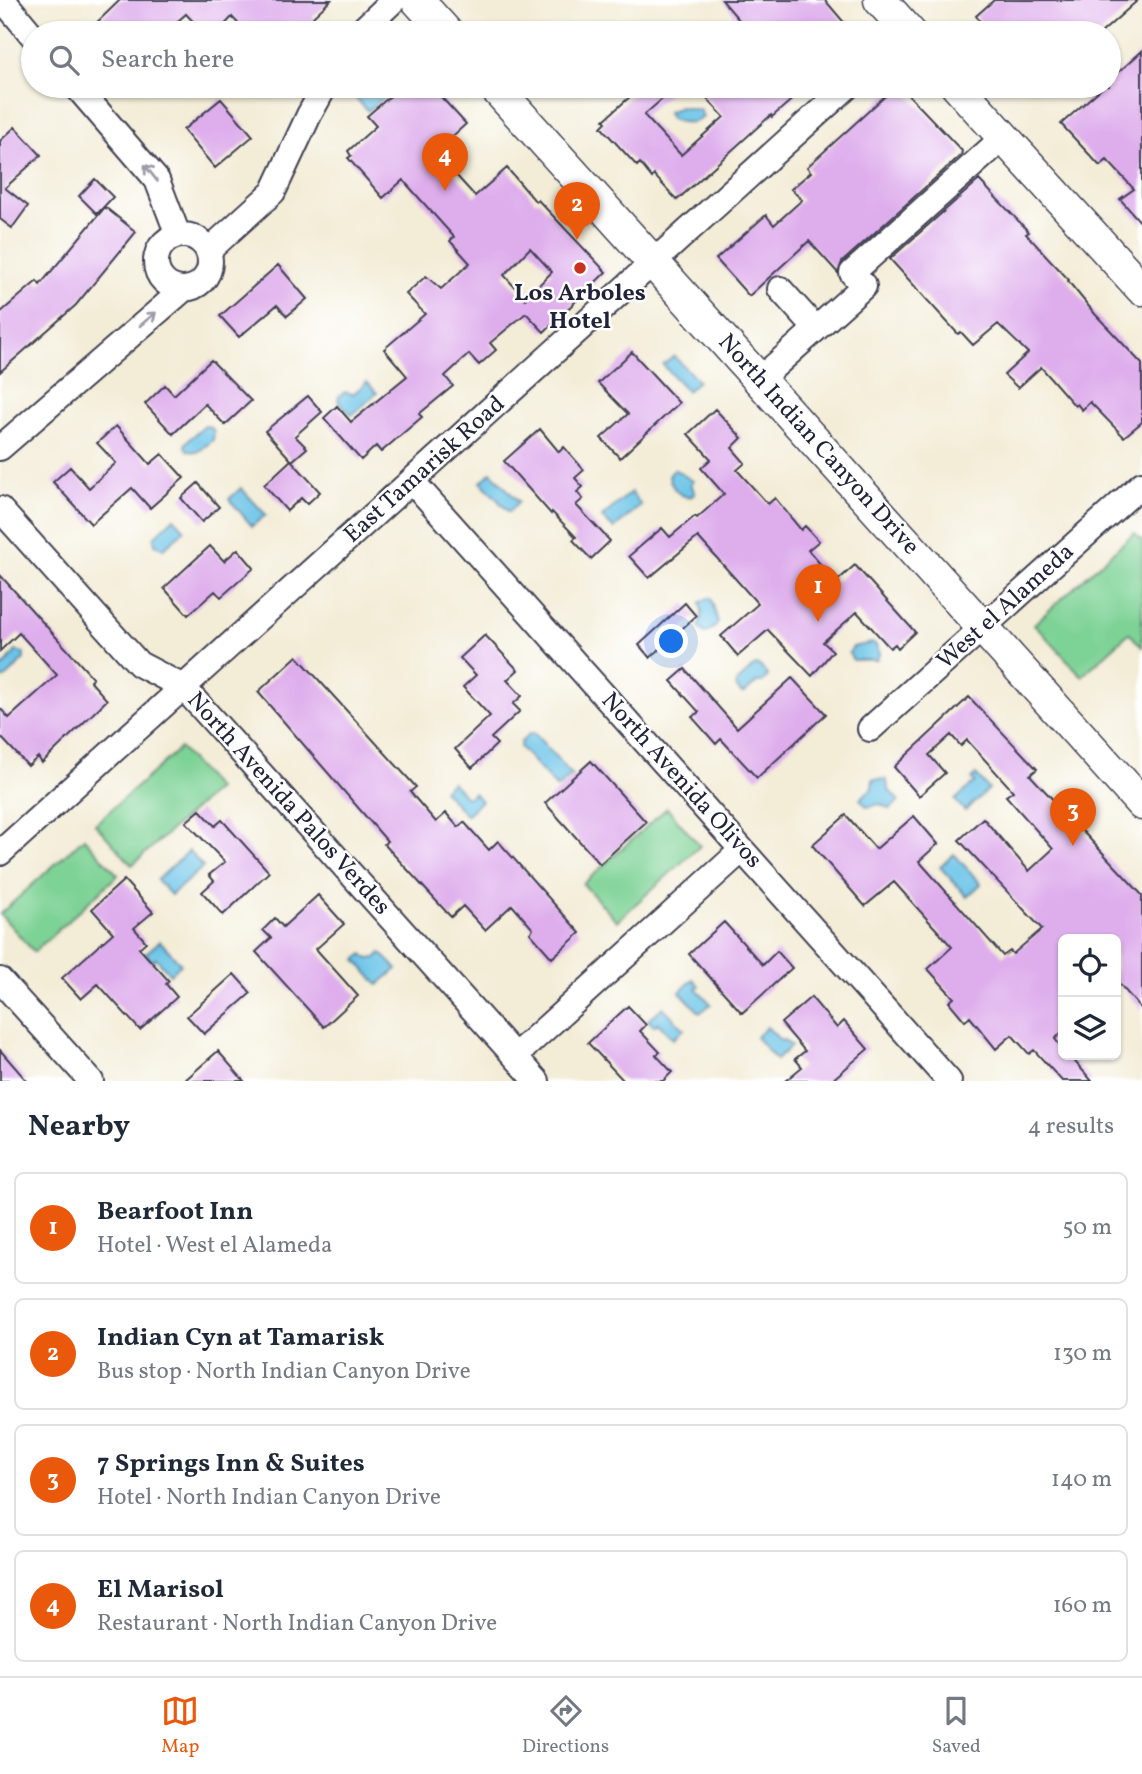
<!DOCTYPE html>
<html lang="en">
<head>
<meta charset="utf-8">
<style>
	body { margin:0; font-family:Vollkorn,serif; background:#f2f2f3; color:#1f2937 }
	.controls { position:absolute; right:21px; bottom:21px; display:grid; overflow:hidden; border-radius:10px; box-shadow:0 2px 5px #0004 }
	.controls button { width:63px; height:63px; display:grid; place-items:center; padding:0; border:0; border-bottom:2px solid #e0e1e3; background:#fff; color:#1f2937; font:35px sans-serif }
	.you { position:absolute; left:672px; top:642px; width:24px; height:24px; margin:-18px; border:5px solid #fff; border-radius:50%; background:#1a73e8; box-shadow:0 0 0 10px #1a73e833 }
	.badge { display:grid; place-items:center; width:46px; height:46px; border-radius:50%; background:#ea580c; color:#fff; font-size:23px; font-weight:700 }
	.pin { position:absolute; translate:-50% -58px; filter:drop-shadow(0 2px 4px #0008) }
	.pin::after { content:''; position:absolute; top:37px; width:24px; height:21px; background:inherit; clip-path:polygon(0 0,100% 0,50% 100%) }
	.list { margin:0; padding:0; list-style:none }
	h2 { display:flex; justify-content:space-between; align-items:center; height:91px; margin:0; padding:0 28px; font-size:30px }
	h2 small { font-size:23px; font-weight:400; color:#747a83 }
	.list li { display:grid; grid-template-columns:46px 1fr auto; gap:21px; align-items:center; box-sizing:border-box; height:112px; margin:0 14px 14px; padding:0 14px; border:2px solid #e0e1e3; border-radius:10px }
	.list b { display:block; font-size:26px; white-space:nowrap }
	.list p { margin:0; font-size:23px; white-space:nowrap; color:#747a83 }
	.list em { font-size:23px; font-style:normal; color:#747a83 }
	.icon { flex:none; width:38px; height:38px; fill:none; stroke:currentColor; stroke-width:2; stroke-linecap:round; stroke-linejoin:round }
	.map { position:relative; flex:none; width:1142px; height:1081px; overflow:hidden }
	.search { position:absolute; background:#fff; box-shadow:0 2px 5px #0004; left:21px; right:21px; top:21px; height:77px; display:flex; align-items:center; gap:18px; box-sizing:border-box; padding:0 24px; border-radius:38px; color:#747a83; font-size:26px }
	.sheet { height:595px; background:#fff }
	nav { display:flex; justify-content:space-around; align-items:center; box-sizing:border-box; height:98px; border-top:2px solid #e0e1e3; background:#fff; font-size:19px; color:#747a83 }
	nav a { display:grid; justify-items:center; gap:4px }
	nav .on { color:#ea580c }
	.map>svg:first-child { display:block }
</style>
</head>
<body>
<div class="map">
<svg width="1142" height="1081" viewBox="0 0 1142 1081">
	<rect width="100%" height="100%" fill="#fff"/>
	<filter id="ink" filterUnits="userSpaceOnUse"><feTurbulence type="fractalNoise" baseFrequency=".0143" numOctaves="2"/><feDisplacementMap in="SourceGraphic" scale="14" xChannelSelector="R" yChannelSelector="G"/><feConvolveMatrix kernelMatrix="1 2 1 2 8 2 1 2 1" color-interpolation-filters="sRGB"/></filter>
	<filter id="wash" filterUnits="userSpaceOnUse"><feTurbulence type="fractalNoise" baseFrequency=".00686" numOctaves="4" result="noise"/><feDisplacementMap in="SourceGraphic" scale="28" xChannelSelector="R" yChannelSelector="G"/><feGaussianBlur stdDeviation="1.57" result="paint"/><feColorMatrix in="noise" values="0 0 0 0 0 0 0 0 0 0 0 0 0 0 0 0 0 1.4 0 .05"/><feComposite in="paint" operator="in"/></filter>
	<g filter="url(#wash)">
		<rect width="100%" height="100%" fill="#f3ecd6"/>
		<path fill="#7dd295" stroke="#507a68" stroke-width="2" d="M1134,533L1142,541V647L1129,633L1082,676L1034,624Z
			M180,748L217,789L132,865L95,824Z
			M667,808L700,846L617,921L583,884Z
			M84,838L118,875L34,952L0,914Z"/>
		<path fill="#69c3e7" stroke="#467291" stroke-width="2" d="M371,86L395,88L368,111L356,99Z
			M679,107L700,110L703,117C695,125 681,123 671,119L668,112Z
			M674,356L698,381L687,391L663,365Z
			M367,382L377,393L352,415L338,401L339,396L345,392L353,394Z
			M205,426L210,427L214,431L213,440L198,452L188,451L185,446L187,441Z
			M674,469L693,481L691,484L695,493L692,496C680,499 671,487 669,476Z
			M491,472L519,502L509,512L481,482Z
			M241,488L266,515L252,526L229,499Z
			M631,492L641,505L614,529L602,517Z
			M174,518L185,530L163,549L155,544L154,537Z
			M708,598H711L718,622L715,627L705,633L699,628L702,612L700,603Z
			M872,643L876,645L880,653L876,660H853L849,653L853,647Z
			M16,651L24,653V659C17,665 9,679 0,679V666H4Z
			M755,665L760,666L768,676L762,682H757L745,693H741L736,687V683Z
			M530,733H534L572,775L557,788L520,747L521,742Z
			M976,775L989,789L965,811L955,800L975,782L972,779Z
			M873,779L887,780L888,789L899,801L890,809L880,804L867,807L860,799L872,788Z
			M452,782L467,798L474,793L481,801L466,815L443,790Z
			M189,851L203,867L171,895L157,880Z
			M954,854L981,884L967,897L940,867Z
			M160,941L181,964L170,974L156,958L152,961L146,953Z
			M381,953L397,969L378,985L356,960L363,954L368,959L376,958Z
			M693,979L699,986L696,988L711,1004L700,1013L680,992Z
			M663,1007L684,1029L673,1039L658,1023L654,1026L648,1020Z
			M767,1027L781,1041L784,1040L791,1046L776,1060L756,1037Z"/>
		<g id="blocks">
			<path fill="#deadec" fill-rule="evenodd" d="M120,0H331L313,17L316,26L309,33H247L232,17L217,33H204L186,14L164,33H86Z
				M722,0H825L853,33H750Z
				M994,0H1138L1101,33H989L976,16Z
				M1142,51V224L1120,199L1134,189L1107,160L1100,166L1061,124L1104,86H1109V81Z
				M402,86H431L466,124L435,152L475,196L507,168L536,202L538,200L606,272L544,332L526,313L490,343L496,350L479,365L469,354L445,376L453,386L419,414L422,417L381,452L376,446L361,460L324,418L337,406L351,422L407,376L384,349L425,314L406,294L426,276L441,289L470,263L450,241L454,237L403,180L383,198L348,158L351,156L348,151L376,126L367,116ZM530,248L552,272L525,299L504,275Z
				M642,86H677L644,115L681,155L724,117L695,86H787L796,96L772,117L771,115L677,200L654,175L652,178L640,163L637,166L601,127L606,122L604,120Z
				M894,88H902L962,151L961,155L842,262L838,273L809,241L749,296L716,259L766,215L774,225L802,200L791,189L811,172L807,167Z
				M221,99L253,136L215,168L183,130Z
				M15,127L41,155L5,188L28,206L12,228L0,219V141Z
				M95,179L113,197L97,214L79,196Z
				M979,180L1029,232L1026,234L1069,280L1068,281L1095,314L1142,364V422L1124,437L1090,402L1082,410L1077,404L1075,406L1041,367L1018,388L1004,375L1028,353L998,324L973,345L961,332L958,334L890,259Z
				M105,207L136,232L76,305L0,372V313L37,281L40,285Z
				M278,265L307,299L287,316L277,305L239,337L220,316Z
				M632,352L679,403L620,458L601,438L628,414L598,383Z
				M211,360L251,401L225,425L205,404L173,434L145,404L165,385L174,395Z
				M308,396L322,412L295,436L307,448L292,461L265,431Z
				M715,409L742,438L732,448L745,463L737,470L768,504L775,498L801,530L805,526L819,541L808,550L836,582L855,565L915,632L898,648L895,644L890,648L857,612L823,642L833,651L812,676L768,630L738,656L721,636L758,604L698,537L649,578L629,556L662,528L670,537L695,516L697,518L724,494L701,468L711,459L688,434Z
				M116,426L150,464L162,454L184,478L150,508L132,488L91,524L53,482L70,467L89,488L116,463L97,443Z
				M540,429L559,452L564,447L584,470L575,478L583,487L577,492L583,499L576,505L610,541L591,559L573,540L576,537L552,512L551,514L504,461Z
				M291,460L320,492L307,504L301,498L287,511L264,485Z
				M198,483L219,507L202,522L181,498Z
				M210,546L224,561L238,549L254,568L221,597L215,591L188,615L164,588Z
				M0,575L93,678L90,681L107,700L42,763L38,757L28,766L0,736V708L9,718L57,675L19,633L0,651Z
				M685,603L696,616L650,658L639,645Z
				M485,635L518,670L507,680L522,696L513,704L520,711L491,738L497,744L472,768L455,749L490,716L463,687L476,675L460,658Z
				M297,656L416,787L410,792L436,822L446,813L458,827L464,822L489,850L498,841L580,933L552,958L530,933L533,929L512,905L485,930L463,906L451,917L384,844L387,841L258,692Z
				M685,669L737,728L792,678L826,714L757,778L721,739L716,744L692,717L699,712L671,681Z
				M969,697L1037,769L1030,775L1142,895V1010L1116,980V939H1063V1031L1055,1039L1063,1049V1055H1069L1092,1081H1062L1034,1050L1029,1054L1012,1035L996,1049L970,1017L965,1021L949,1002L954,998L928,969L952,947L894,882L865,906L812,845L846,815L876,849L914,816L938,844L919,861L1003,956L1010,951L1013,954L1042,929L959,840L983,818L1029,871L1053,849L1006,796L1013,791L967,740L961,746L951,735L929,755L945,773L919,796L894,767Z
				M591,761L646,822L600,864L545,803Z
				M200,810L215,826L222,820L269,872L223,915L202,892L214,881L209,875L225,862L186,822Z
				M124,880L153,912L134,928L146,942L139,948L169,981L166,984L177,997L140,1030L98,984L81,999L62,978L113,933L92,909Z
				M318,895L344,924L316,949L358,996L324,1027L256,952L271,938L263,930L275,918L283,927Z
				M724,922L763,965L777,951L792,968L742,1013L689,954Z
				M234,974L251,993L204,1034L187,1016Z
				M811,997L837,1028L844,1021L868,1049L831,1081H785L802,1067L795,1059L805,1051L781,1023Z
				M628,1006L646,1025L640,1031L660,1052L656,1055L672,1072L663,1081H624L588,1043Z
				M0,1050L27,1081H0Z
				M218,1051L244,1081H184Z"/>
		</g>
	</g>
	<g filter="url(#ink)">
		<use href="#blocks" fill-opacity="0" stroke="#414052" stroke-width="2"/>
		<g fill="none" stroke-linecap="round" stroke-linejoin="round">
			<g stroke="#414052" stroke-width="28">
				<path id="minor" d="M3,0L33,36
					M359,33L394,0
					M76,86L157,180L178,235
					M156 262a27 27 0 1 1 54 0a27 27 0 1 1-54 0Z
					M208,251L273,192L309,115L325,86
					M780,289L816,329
					M759,380L864,286L852,273L1004,137
					M0,448L184,289
					M412,481L949,1081
					M0,509L139,664L183,687L537,1081
					M870,729L1142,484
					M0,853L848,86
					M0,980L91,1081
					M515,1056L742,850"/>
			</g>
			<g stroke="#414052" stroke-width="35">
				<path id="major" d="M417,0L447,33
					M880,0L910,33
					M494,86L1142,804
					M957,86L1142,289"/>
			</g>
			<use href="#minor" stroke="#fff" stroke-width="24"/>
			<use href="#major" stroke="#fff" stroke-width="32"/>
		</g>
		<defs><path id="oneway-shaft" d="M-6 0H5M1.5-3L5.5 0L1.5 3" fill="none" stroke-width="1.6" stroke-linecap="round" stroke-linejoin="round" transform="scale(1.75)"/></defs>
		<g stroke="#9c9ca7">
			<use href="#oneway-shaft" transform="translate(151 173) rotate(-128)"/>
			<use href="#oneway-shaft" transform="translate(148 319) rotate(-40)"/>
		</g>
	</g>
	<circle fill="#c8321e" stroke="#fff" stroke-width="2.5" cx="580" cy="268" r="7"/>
	<g text-anchor="middle" dominant-baseline="central" stroke-width="5" stroke-linejoin="round" paint-order="stroke">
		<g font-size="24" font-weight="bold" fill="#22223b" stroke="#fff">
			<text x="580" y="294">Los Arboles<tspan x="580" dy="28">Hotel</tspan></text>
		</g>
		<g font-size="24" fill="#22223b" stroke="#fff">
			<text transform="translate(818 445) rotate(48)">North Indian Canyon Drive</text>
			<text transform="translate(425 470) rotate(-42)">East Tamarisk Road</text>
			<text transform="translate(1006 607) rotate(-42)">West el Alameda</text>
			<text transform="translate(681 781) rotate(48)">North Avenida Olivos</text>
			<text transform="translate(288 804) rotate(48)">North Avenida Palos Verdes</text>
		</g>
	</g>
</svg>
<div class="controls">
<button><svg class="icon" aria-label="locate" viewBox="0 0 24 24"><circle cx="12" cy="12" r="6"/><path d="M12 2v4M12 18v4M2 12h4M18 12h4"/></svg></button>
<button><svg class="icon" aria-label="layers" viewBox="0 0 24 24"><path d="M12 4l9 5-9 5-9-5zM3 14l9 5 9-5"/></svg></button>
</div>
<div class="you"></div>
<div class="pin badge" style="left:818px;top:622px">1</div>
<div class="pin badge" style="left:577px;top:240px">2</div>
<div class="pin badge" style="left:1073px;top:846px">3</div>
<div class="pin badge" style="left:445px;top:191px">4</div>
<div class="search"><svg class="icon" aria-label="search" viewBox="0 0 24 24"><circle cx="10" cy="10" r="6"/><path d="M15 15l6 6"/></svg>Search here</div>
</div>
<section class="sheet">
<h2>Nearby<small>4 results</small></h2>
<ul class="list">
<li><span class="badge">1</span><div><b>Bearfoot Inn</b><p>Hotel · West el Alameda</p></div><em>50 m</em></li>
<li><span class="badge">2</span><div><b>Indian Cyn at Tamarisk</b><p>Bus stop · North Indian Canyon Drive</p></div><em>130 m</em></li>
<li><span class="badge">3</span><div><b>7 Springs Inn &amp; Suites</b><p>Hotel · North Indian Canyon Drive</p></div><em>140 m</em></li>
<li><span class="badge">4</span><div><b>El Marisol</b><p>Restaurant · North Indian Canyon Drive</p></div><em>160 m</em></li>
</ul>
</section>
<nav>
<a class="on"><svg class="icon" aria-label="map" viewBox="0 0 24 24"><path d="M3 6l6-2 6 2 6-2v14l-6 2-6-2-6 2zM9 4v14M15 6v14"/></svg>Map</a>
<a><svg class="icon" aria-label="directions" viewBox="0 0 24 24"><path d="M12 3l9 9-9 9-9-9zM9 14v-3h6M13 9l2 2-2 2"/></svg>Directions</a>
<a><svg class="icon" aria-label="saved" viewBox="0 0 24 24"><path d="M7 4h10v16l-5-4-5 4z"/></svg>Saved</a>
</nav>
</body>
</html>
